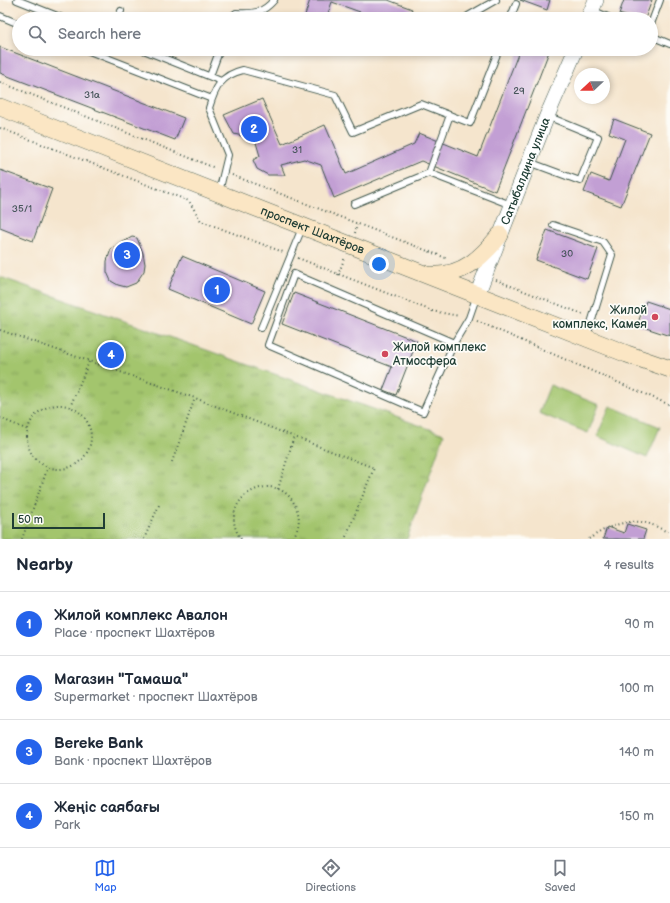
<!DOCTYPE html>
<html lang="en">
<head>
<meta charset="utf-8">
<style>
	body { margin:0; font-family:"Balsamiq Sans",sans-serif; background:#f2f2f3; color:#1f2937 }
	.compass { position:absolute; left:574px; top:68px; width:36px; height:36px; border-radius:50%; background:#fff; box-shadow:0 2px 6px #0003; rotate:248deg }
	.scale { position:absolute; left:12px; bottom:10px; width:93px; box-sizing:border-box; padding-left:4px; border:2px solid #1f3d34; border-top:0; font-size:11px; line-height:14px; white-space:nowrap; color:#1f3d34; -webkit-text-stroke:3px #fdfcf7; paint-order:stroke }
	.you { position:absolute; left:379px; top:264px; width:14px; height:14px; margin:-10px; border:3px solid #fff; border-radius:50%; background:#1a73e8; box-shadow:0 0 0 6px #1a73e833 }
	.badge { display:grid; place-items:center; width:26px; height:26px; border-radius:50%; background:#2563eb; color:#fff; font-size:13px; font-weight:700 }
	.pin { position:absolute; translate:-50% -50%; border:2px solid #fff; box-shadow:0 1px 4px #0006 }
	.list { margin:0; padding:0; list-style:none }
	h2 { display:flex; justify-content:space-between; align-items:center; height:52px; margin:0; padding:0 16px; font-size:17px }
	h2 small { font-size:13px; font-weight:400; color:#747a83 }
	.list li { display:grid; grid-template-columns:26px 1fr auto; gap:12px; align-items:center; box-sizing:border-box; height:64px; padding:0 16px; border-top:1px solid #e0e1e3 }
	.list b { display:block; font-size:15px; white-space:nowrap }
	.list p { margin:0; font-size:13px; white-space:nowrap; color:#747a83 }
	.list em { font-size:13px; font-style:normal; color:#747a83 }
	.icon { flex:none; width:22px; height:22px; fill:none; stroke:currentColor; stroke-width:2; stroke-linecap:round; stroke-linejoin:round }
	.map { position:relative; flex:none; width:670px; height:539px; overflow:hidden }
	.search { position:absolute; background:#fff; box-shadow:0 2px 6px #0003; left:12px; right:12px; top:12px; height:44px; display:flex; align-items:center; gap:10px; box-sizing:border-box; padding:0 14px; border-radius:22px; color:#747a83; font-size:15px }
	.sheet { height:308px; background:#fff }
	nav { display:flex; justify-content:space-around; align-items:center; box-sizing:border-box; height:56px; border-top:1px solid #e0e1e3; background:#fff; font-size:11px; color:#747a83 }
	nav a { display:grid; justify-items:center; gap:2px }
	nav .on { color:#2563eb }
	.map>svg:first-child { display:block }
</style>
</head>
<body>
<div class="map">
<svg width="670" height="539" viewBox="0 0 670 539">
	<defs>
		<pattern id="grass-tufts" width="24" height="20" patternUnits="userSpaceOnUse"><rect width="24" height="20" fill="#a3c56d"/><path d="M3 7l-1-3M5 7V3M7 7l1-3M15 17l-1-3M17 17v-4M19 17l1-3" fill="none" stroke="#84a15a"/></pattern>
	</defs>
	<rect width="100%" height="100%" fill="#fdfcf7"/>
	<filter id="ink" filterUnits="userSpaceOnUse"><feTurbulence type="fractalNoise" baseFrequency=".025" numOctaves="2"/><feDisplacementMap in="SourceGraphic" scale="8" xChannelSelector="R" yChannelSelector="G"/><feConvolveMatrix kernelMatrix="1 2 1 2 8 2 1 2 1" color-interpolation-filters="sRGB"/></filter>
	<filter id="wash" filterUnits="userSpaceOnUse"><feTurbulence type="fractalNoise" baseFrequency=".012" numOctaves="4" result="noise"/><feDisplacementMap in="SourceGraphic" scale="16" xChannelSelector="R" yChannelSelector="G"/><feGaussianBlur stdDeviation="0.9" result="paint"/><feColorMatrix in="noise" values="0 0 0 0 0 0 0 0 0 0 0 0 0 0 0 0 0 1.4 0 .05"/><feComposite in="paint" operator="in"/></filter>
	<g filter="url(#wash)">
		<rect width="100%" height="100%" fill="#f5e5cd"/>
		<path fill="url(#grass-tufts)" stroke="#618150" d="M0,277L444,434L407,539H0Z"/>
		<path fill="#a3c56d" stroke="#618150" d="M550,385L599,405L588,433L539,413Z
			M610,406L660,427L647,458L597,436Z"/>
		<g id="blocks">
			<path fill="#c29fd4" d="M310,0H388L412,9L409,19H358L360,12L332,2L326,19H305L304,18Z
				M520,0H550L547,10Z
				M624,0H652L645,19H635L619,14Z
				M0,47L184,118L175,140L0,73Z
				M520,49H550L495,191L421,161L334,198L321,165L304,159L281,165L285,175H268L257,169L253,160L260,156L255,139L234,134L224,115L262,99L282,144L325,125L346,174L414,144L419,133L478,157Z
				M614,119L650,133L621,206L584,192L591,174L609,181L625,139L609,133Z
				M0,170L52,189L33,241L0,228Z
				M547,230L598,249L587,279L536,260Z
				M132,237L137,238L143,253L145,264L144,271L136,283L126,287L118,285L111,281L107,272V261L111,249Z
				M182,256L265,291L251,324L168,289Z
				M294,293L417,341L396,395L383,390L392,367L282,324Z
				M646,301L670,309V336L637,325Z
				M627,524L646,530L643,539H603L607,527L624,533Z"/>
		</g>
	</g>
	<g filter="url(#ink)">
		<use href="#blocks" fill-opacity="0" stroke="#3f564b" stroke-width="1"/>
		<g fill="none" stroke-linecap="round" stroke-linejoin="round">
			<g stroke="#3f564b" stroke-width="8">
				<path id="service" d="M17,0L65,19
					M592,10L612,19
					M0,16L19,24
					M468,16L496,0
					M118,19L121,11
					M229,19L236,13C254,14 263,13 274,0
					M510,19L516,4
					M651,24L660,0
					M651,36L670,44
					M84,49L212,99
					M141,49L221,81
					M210,76L220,49
					M450,115L429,173L511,205
					M529,162L580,181L598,137L547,116
					M219,192L228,155L209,108C215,88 221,75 243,70L335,95L353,132L421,104L470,123L499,49
					M354,204L429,173
					M553,225L603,242L612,255L587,336
					M261,328L302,228
					M454,343L294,274L268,345L423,412L454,343L469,318L477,295"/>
			</g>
			<g stroke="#3f564b" stroke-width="16">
				<g id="tertiary">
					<path d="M588,19L596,0"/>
					<path id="s1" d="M477,295L547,116L576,49"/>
				</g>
			</g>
			<g stroke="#3f564b" stroke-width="18">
				<g id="secondary">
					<path id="s2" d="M0,107L627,354L670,369"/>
					<path d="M431,275C462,277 482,257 500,235"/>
				</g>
			</g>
			<path stroke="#3f564b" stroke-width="2" stroke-dasharray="1 3" stroke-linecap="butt" d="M0,82L215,168
				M0,128L189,201L201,221L283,252
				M232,175L446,258
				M355,233L357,225
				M298,258L432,311L459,316
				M338,275L345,257
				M496,280L585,315
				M477,321L670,405
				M0,330L195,398L374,468L345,539
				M27 437a32 32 0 1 1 64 0a32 32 0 1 1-64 0Z
				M70,407L89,362
				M0,418L28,430
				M172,462L195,398
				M278,489L294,437
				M22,539L48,467
				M144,539L160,503
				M241,539C212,498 280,462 297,510C301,520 298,531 292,539
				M589,539C606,527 629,517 650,524C656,526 663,530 670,533"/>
			<use href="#service" stroke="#fff" stroke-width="6"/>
			<use href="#tertiary" stroke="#fff" stroke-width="15"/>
			<use href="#secondary" stroke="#fbe6c4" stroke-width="17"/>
		</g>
	</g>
	<g fill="#d1495b" stroke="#fdfcf7" stroke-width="1.5">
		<circle cx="655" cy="317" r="4"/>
		<circle cx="385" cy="354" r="4"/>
	</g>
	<g text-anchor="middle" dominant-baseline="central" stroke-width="3.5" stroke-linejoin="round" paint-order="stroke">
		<g font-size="10" fill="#48565c">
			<text x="519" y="91">29</text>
			<text x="92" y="95">31а</text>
			<text x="297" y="150">31</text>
			<text x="22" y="209">35/1</text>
			<text x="567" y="254">30</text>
		</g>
		<g font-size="12" fill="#1f3d34" stroke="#fdfcf7">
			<text stroke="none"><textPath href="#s1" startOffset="133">Сатыбалдина улица</textPath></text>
			<text stroke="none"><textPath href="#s2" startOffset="336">проспект Шахтёров</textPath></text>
		</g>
		<g font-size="12" fill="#1f3d34" stroke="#fdfcf7" text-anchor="end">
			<text x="647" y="310">Жилой<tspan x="647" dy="14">комплекс, Камея</tspan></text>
			<text x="393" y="347" text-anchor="start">Жилой комплекс<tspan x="393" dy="14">Атмосфера</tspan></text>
		</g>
	</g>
</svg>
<svg class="compass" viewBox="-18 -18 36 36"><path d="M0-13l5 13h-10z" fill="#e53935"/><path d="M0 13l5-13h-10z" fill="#747a83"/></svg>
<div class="scale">50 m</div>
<div class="you"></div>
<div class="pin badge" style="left:217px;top:290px">1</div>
<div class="pin badge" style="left:254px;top:129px">2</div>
<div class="pin badge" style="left:127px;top:255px">3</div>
<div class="pin badge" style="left:111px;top:355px">4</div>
<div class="search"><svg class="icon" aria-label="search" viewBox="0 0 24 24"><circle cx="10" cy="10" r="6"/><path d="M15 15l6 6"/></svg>Search here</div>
</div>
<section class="sheet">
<h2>Nearby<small>4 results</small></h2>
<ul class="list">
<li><span class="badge">1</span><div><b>Жилой комплекс Авалон</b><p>Place · проспект Шахтёров</p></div><em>90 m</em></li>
<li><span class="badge">2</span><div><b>Магазин &quot;Тамаша&quot;</b><p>Supermarket · проспект Шахтёров</p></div><em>100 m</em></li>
<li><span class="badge">3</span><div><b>Bereke Bank</b><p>Bank · проспект Шахтёров</p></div><em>140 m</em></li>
<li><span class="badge">4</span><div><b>Жеңіс саябағы</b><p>Park</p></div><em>150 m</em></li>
</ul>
</section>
<nav>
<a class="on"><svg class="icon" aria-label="map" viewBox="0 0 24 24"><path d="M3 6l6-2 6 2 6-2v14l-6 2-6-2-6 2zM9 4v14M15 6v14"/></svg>Map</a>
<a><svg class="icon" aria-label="directions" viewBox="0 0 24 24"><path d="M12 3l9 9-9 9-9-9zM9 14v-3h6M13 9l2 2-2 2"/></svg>Directions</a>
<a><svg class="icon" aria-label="saved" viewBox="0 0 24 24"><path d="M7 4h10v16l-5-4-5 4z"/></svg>Saved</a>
</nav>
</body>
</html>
